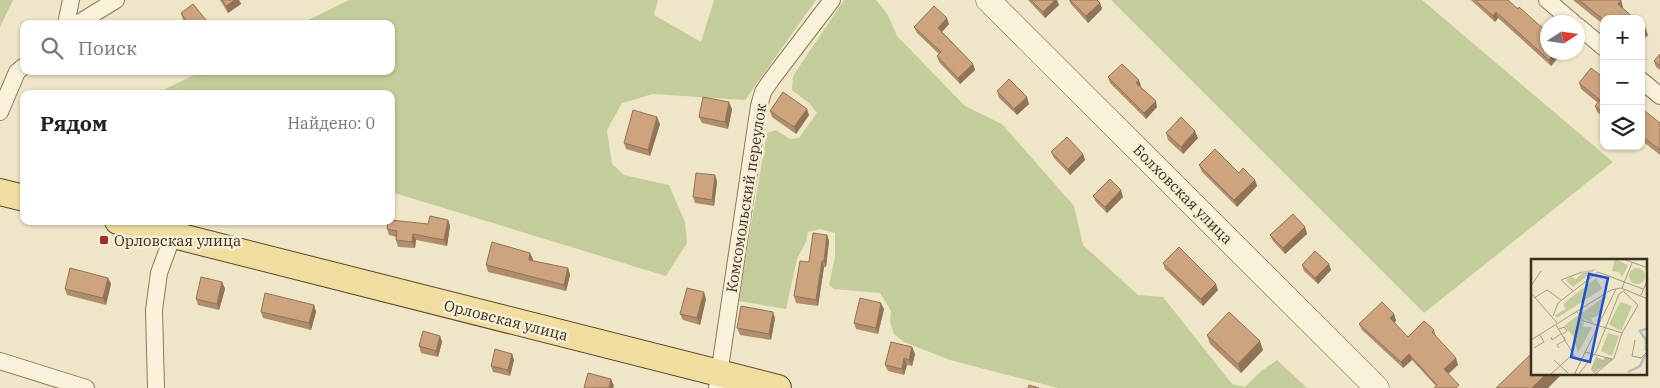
<!DOCTYPE html>
<html lang="ru">
<head>
<meta charset="utf-8">
<style>
	body { margin:0; font-family:"IBM Plex Serif",serif; background:#f2f2f2; color:#222 }
	.controls { position:absolute; right:15px; top:15px; display:grid; overflow:hidden; border-radius:10px; box-shadow:0 1px 4px #0004 }
	.controls button { width:45px; height:45px; display:grid; place-items:center; padding:0; border:0; border-bottom:1px solid #e0e0e0; background:#fff; color:#222; font:25px sans-serif }
	.compass { position:absolute; left:1540px; top:15px; width:45px; height:45px; border-radius:50%; background:#fff; box-shadow:0 1px 4px #0004; rotate:78deg }
	.list { margin:0; padding:0; list-style:none }
	h2 { display:flex; justify-content:space-between; align-items:center; height:65px; margin:0; padding:0 20px; font-size:21px }
	h2 small { font-size:16px; font-weight:400; color:#767676 }
	.icon { flex:none; width:28px; height:28px; fill:none; stroke:currentColor; stroke-width:2; stroke-linecap:round; stroke-linejoin:round }
	.map { position:relative; flex:none; width:1660px; height:388px; overflow:hidden }
	.search { position:absolute; background:#fff; box-shadow:0 1px 4px #0004; left:20px; top:20px; width:375px; height:55px; display:flex; align-items:center; gap:12px; box-sizing:border-box; padding:0 18px; border-radius:10px; color:#767676; font-size:19px }
	.panel { position:absolute; background:#fff; box-shadow:0 1px 4px #0004; left:20px; top:90px; width:375px; height:135px; border-radius:10px }
	.map>svg:first-child { display:block }
</style>
</head>
<body>
<div class="map">
<svg width="1660" height="388" viewBox="0 0 1660 388">
	<rect width="100%" height="100%" fill="#efe6c7"/>
	<path fill="#c3cd9a" d="M0,0H13L0,27Z
		M349,0H658L654,15L701,42L714,0H816L745,100L653,94L622,103L607,130L612,164L624,175L669,185L685,222L687,243L666,276L391,192V94H155L202,71H391V24H300Z
		M844,0H876L888,15L897,36L965,106L1002,124L1074,206L1083,245L1138,295L1163,297L1232,384L1245,387L1260,372L1277,360L1307,388H1058L950,360L904,342L894,334L890,322L891,311L880,293L834,289L829,285L835,257V233L820,229L808,232L806,242L797,259L786,309L738,301L767,133L776,130L790,139L799,138L817,113L810,104L792,90L793,76Z
		M1111,0H1422L1613,162L1424,313Z"/>
	<g fill="none" stroke-linecap="round" stroke-linejoin="round">
		<g stroke="#8a785c" stroke-width="18">
			<path id="minor" d="M1547,0L1573,22
				M66,24L71,0
				M77,24L116,0
				M1578,26L1604,48
				M1641,80L1660,96
				M0,112L17,72L24,66
				M0,361L86,388
				M156,388L154,310L159,273L173,235
				M717,388L759,106L763,92L771,80L832,0"/>
		</g>
		<g stroke="#6c593f" stroke-width="25">
			<path id="secondary" d="M988,0L1377,388"/>
		</g>
		<g stroke="#584630" stroke-width="28">
			<path id="primary" d="M0,192L24,198
				M118,221L778,388"/>
		</g>
		<use href="#minor" stroke="#f9f2da" stroke-width="16"/>
		<use href="#secondary" stroke="#f9f2da" stroke-width="24"/>
		<use href="#primary" stroke="#f1de9f" stroke-width="26"/>
	</g>
	<path fill="#b08d6c" d="M220,0H239L241,4L228,13Z
		M1028,0H1057L1059,5L1045,18Z
		M1069,0H1097L1100,3L1102,9L1088,23L1071,4Z
		M1471,0H1508L1548,52H1563L1551,66L1498,18L1495,22Z
		M1573,0H1621L1623,8L1604,19V25Z
		M181,13L206,20L207,24H186L183,20Z
		M949,24L942,32L973,64L975,70L960,84L939,62L937,56L939,54L917,33L914,27Z
		M1660,54V70L1656,67L1654,61Z
		M1108,77L1141,86L1140,87L1157,107L1146,119L1110,83Z
		M1604,78V118L1597,112L1595,106L1598,103L1581,89L1579,83Z
		M997,91L1029,104L1017,115L999,98Z
		M1641,108L1660,123V155L1641,140Z
		M732,109L728,129L702,123L699,117Z
		M770,111L809,115L796,134L772,117Z
		M660,124L650,156L626,149L624,143Z
		M1166,133L1198,138L1183,154L1168,140Z
		M1051,152L1083,154L1085,160L1070,175L1054,158Z
		M1199,165L1239,173L1255,180L1257,186L1237,207L1202,172Z
		M715,175L717,182L714,206L695,203L693,197Z
		M1093,196L1123,197L1107,213L1096,202Z
		M448,220L450,226L447,246L416,240L415,248L398,247L396,240V237L389,235L387,229L428,224Z
		M1305,227L1307,234L1285,254L1273,241L1270,235Z
		M827,235L829,241L826,267H824L818,306L796,303L794,296L809,262Z
		M533,259L532,261L568,268L570,275L566,291L488,272L486,265Z
		M1163,263L1218,290L1203,306L1165,269Z
		M1329,264L1331,270L1318,284L1304,271L1302,265Z
		M108,278L111,284L106,305L67,295L65,289Z
		M222,282L225,289L219,310L198,305L196,299Z
		M706,299L700,325L683,320L680,314Z
		M314,305L316,312L311,330L263,318L261,312Z
		M884,309L878,334L856,329L854,323Z
		M1394,314L1396,321L1394,323L1408,337L1434,330L1436,336L1458,365L1436,386L1412,360L1403,368L1362,330L1359,324Z
		M775,318L771,340L740,335L737,328Z
		M1207,335L1263,350L1241,373L1210,344Z
		M440,336L442,342L438,357L421,353L419,346Z
		M912,347L915,354L912,366L907,365L904,375L888,371L885,365Z
		M512,354L514,360L510,376L493,372L491,366Z"/>
	<path fill="#907358" d="M235,0H239L241,4L228,13L226,6Z
		M1055,0H1057L1059,5L1045,18L1043,12Z
		M1621,0L1623,8L1621,11L1618,4Z
		M1100,3L1102,9L1088,23L1086,16Z
		M1496,12L1498,18L1495,22L1493,16Z
		M947,18L949,24L940,34L938,28Z
		M206,20L207,24H201Z
		M1645,27L1648,35L1641,42V31Z
		M1555,52H1563L1551,66L1549,60Z
		M973,64L975,70L960,84L958,78Z
		M1139,80L1141,86L1138,88L1136,83Z
		M1027,97L1029,104L1017,115L1014,109Z
		M1156,101L1157,107L1146,119L1144,113Z
		M729,102L732,109L728,129L725,122Z
		M807,109L809,115L796,134L794,127Z
		M657,117L660,124L650,156L648,150Z
		M1195,131L1198,138L1183,154L1181,147Z
		M1083,154L1085,160L1070,175L1068,169Z
		M715,175L717,182L714,206L712,200Z
		M1255,180L1257,186L1237,207L1234,200Z
		M1121,190L1123,197L1107,213L1105,207Z
		M448,220L450,226L447,246L444,240Z
		M1305,227L1307,234L1285,254L1283,248Z
		M413,234L416,240L415,248L412,242Z
		M827,235L829,241L826,267L824,261Z
		M530,253L533,259L531,266L529,260Z
		M822,261L824,267L818,306L816,300Z
		M1329,264L1331,270L1318,284L1315,278Z
		M568,268L570,275L566,291L564,285Z
		M108,278L111,284L106,305L103,298Z
		M222,282L225,289L219,310L217,304Z
		M1216,284L1218,290L1203,306L1201,299Z
		M704,292L706,299L700,325L697,318Z
		M881,303L884,309L878,334L876,328Z
		M314,305L316,312L311,330L309,323Z
		M773,312L775,318L771,340L769,334Z
		M1394,314L1396,321L1392,325L1390,318Z
		M440,336L442,342L438,357L436,351Z
		M1260,341L1263,350L1241,373L1238,364Z
		M912,347L915,354L912,366L909,360Z
		M512,354L514,360L510,376L508,370Z
		M1409,354L1412,360L1403,368L1401,362Z
		M904,358L907,365L904,375L902,369Z
		M1456,358L1458,365L1446,375L1444,369Z
		M1546,374H1562L1548,388H1532Z
		M611,379L614,386L613,388H609Z"/>
	<path fill="#cda47d" stroke="#907358" d="M222,0H235L226,6Z
		M1031,0H1055L1043,12Z
		M1070,0H1097L1100,3L1086,16Z
		M1475,0H1508L1518,9L1519,7L1538,24L1548,32V52H1555L1549,60L1496,12L1493,16Z
		M1579,0H1621L1618,4L1635,19H1604V20Z
		M193,4L206,20L201,24H189L181,13Z
		M934,6L947,18L938,28L973,64L958,78L937,56L941,52L914,27Z
		M1641,24L1645,27L1641,31Z
		M1660,54V66L1654,61Z
		M1122,64L1139,80L1136,83L1156,101L1144,113L1108,77Z
		M1591,68L1604,78V113L1595,106L1600,100L1579,83Z
		M1009,79L1027,97L1014,109L997,91Z
		M783,92L807,109L794,127L770,111Z
		M703,97L729,102L725,122L699,117Z
		M1641,108L1660,123V150L1641,135Z
		M633,110L657,117L648,150L624,143Z
		M1181,117L1195,131L1181,147L1166,133Z
		M1067,137L1083,154L1068,169L1051,152Z
		M1215,149L1239,173L1243,168L1255,180L1234,200L1199,165Z
		M696,173L715,175L712,200L693,197Z
		M1110,179L1121,190L1105,207L1093,196Z
		M1293,214L1305,227L1283,248L1270,235Z
		M430,216L448,220L444,240L413,234L412,242L396,240L397,231L387,229L388,221H391V220L428,224Z
		M813,233L827,235L824,261H822L816,300L794,296L800,261L809,262Z
		M492,242L530,253L529,260L568,268L564,285L486,265Z
		M1179,247L1216,284L1201,299L1163,263Z
		M1315,251L1329,264L1315,278L1302,265Z
		M70,268L108,278L103,298L65,289Z
		M201,277L222,282L217,304L196,299Z
		M687,288L704,292L697,318L680,314Z
		M265,293L314,305L309,323L261,312Z
		M860,298L881,303L876,328L854,323Z
		M1382,302L1394,314L1390,318L1408,337L1424,321L1434,330L1432,332L1456,358L1444,369L1459,385L1456,388H1434L1437,385L1409,354L1401,362L1359,324Z
		M741,306L773,312L769,334L737,328Z
		M1229,312L1260,341L1238,364L1207,335Z
		M423,331L440,336L436,351L419,346Z
		M891,342L912,347L909,360L904,358L902,369L885,365Z
		M495,349L512,354L508,370L491,366Z
		M1532,353V374H1546L1532,388H1496Z
		M588,373L611,379L609,388H584Z
		M1029,385L1039,388H1028Z"/>
	<rect fill="#9a332c" stroke="#f6efd6" stroke-width="2" x="99" y="235" width="10" height="10" rx="2.5"/>
	<g text-anchor="middle" dominant-baseline="central" stroke-width="5" stroke-linejoin="round" paint-order="stroke">
		<g font-size="15" fill="#3b2f20" stroke="#f6efd6">
			<text transform="translate(1183 194) rotate(45)">Болховская улица</text>
			<text transform="translate(746 198) rotate(-81)">Комсомольский переулок</text>
			<text transform="translate(506 320) rotate(14)">Орловская улица</text>
		</g>
		<g font-size="15" fill="#3b2f20" stroke="#f6efd6" text-anchor="start">
			<text x="114" y="240">Орловская улица</text>
		</g>
	</g>
	<g transform="translate(1531 259)">
		<rect width="116" height="116" fill="#efe6c7"/>
		<path d="M84,0L97,6L91,18L88,13L81,12ZM98 17a8 8 0 1 1 16 0a8 8 0 1 1-16 0ZM65,10L42,28L35,21L40,18L45,20L53,12ZM65,19L71,30L26,59L24,56L35,50L32,45ZM76,36L67,57L60,59L63,65L53,60L49,55ZM89,43L101,47L90,72L78,65ZM47,56L53,62L52,68H61L47,94L42,77L33,67ZM77,74L88,77L81,97L70,92Z" fill="#c3cd9a"/>
		<path d="M65,98L72,101L74,98L82,100L63,114L60,110Z" fill="#bac299"/>
		<path fill="none" stroke="#a8c2bd" stroke-width="2.5" d="M115,92V81L109,72L117,69M97,113L109,107L114,96"/>
		<path fill="none" stroke="#a79d84" stroke-width="1" d="M92,0L117,9M0,27L10,12M91,29L101,4M42,32L30,21L51,13M0,34L27,65M110,36L117,20M3,39L16,31L30,41M46,53L53,62L91,74M22,57L27,44L67,13L112,30M25,66L44,98L49,102M28,70L33,68L36,72L32,75M20,78L21,81L31,74M0,81L80,31L90,29L117,40M104,81L101,97L110,99L117,92M3,89L13,83L9,76M28,89L26,86L34,81L33,78M54,93L81,100M23,101L37,114M19,116L42,95M43,116L85,30M47,116L65,93L88,35L94,31M63,116L83,99L91,74L107,46L93,33"/>
		<path fill="#1d4ed8" fill-opacity="0.15" stroke="#1d4ed8" stroke-width="2.5" d="M58,15L77,19L59,103L40,98Z"/>
		<rect width="116" height="116" fill="none" stroke="#3b2f20" stroke-width="2.5"/>
	</g>
</svg>
<div class="controls">
<button>+</button>
<button>−</button>
<button><svg class="icon" aria-label="layers" viewBox="0 0 24 24"><path d="M12 4l9 5-9 5-9-5zM3 14l9 5 9-5"/></svg></button>
</div>
<svg class="compass" viewBox="-18 -18 36 36"><path d="M0-13l5 13h-10z" fill="#e53935"/><path d="M0 13l5-13h-10z" fill="#767676"/></svg>
<div class="search"><svg class="icon" aria-label="search" viewBox="0 0 24 24"><circle cx="10" cy="10" r="6"/><path d="M15 15l6 6"/></svg>Поиск</div>
<section class="panel">
<h2>Рядом<small>Найдено: 0</small></h2>
<ul class="list">
</ul>
</section>
</div>
</body>
</html>
